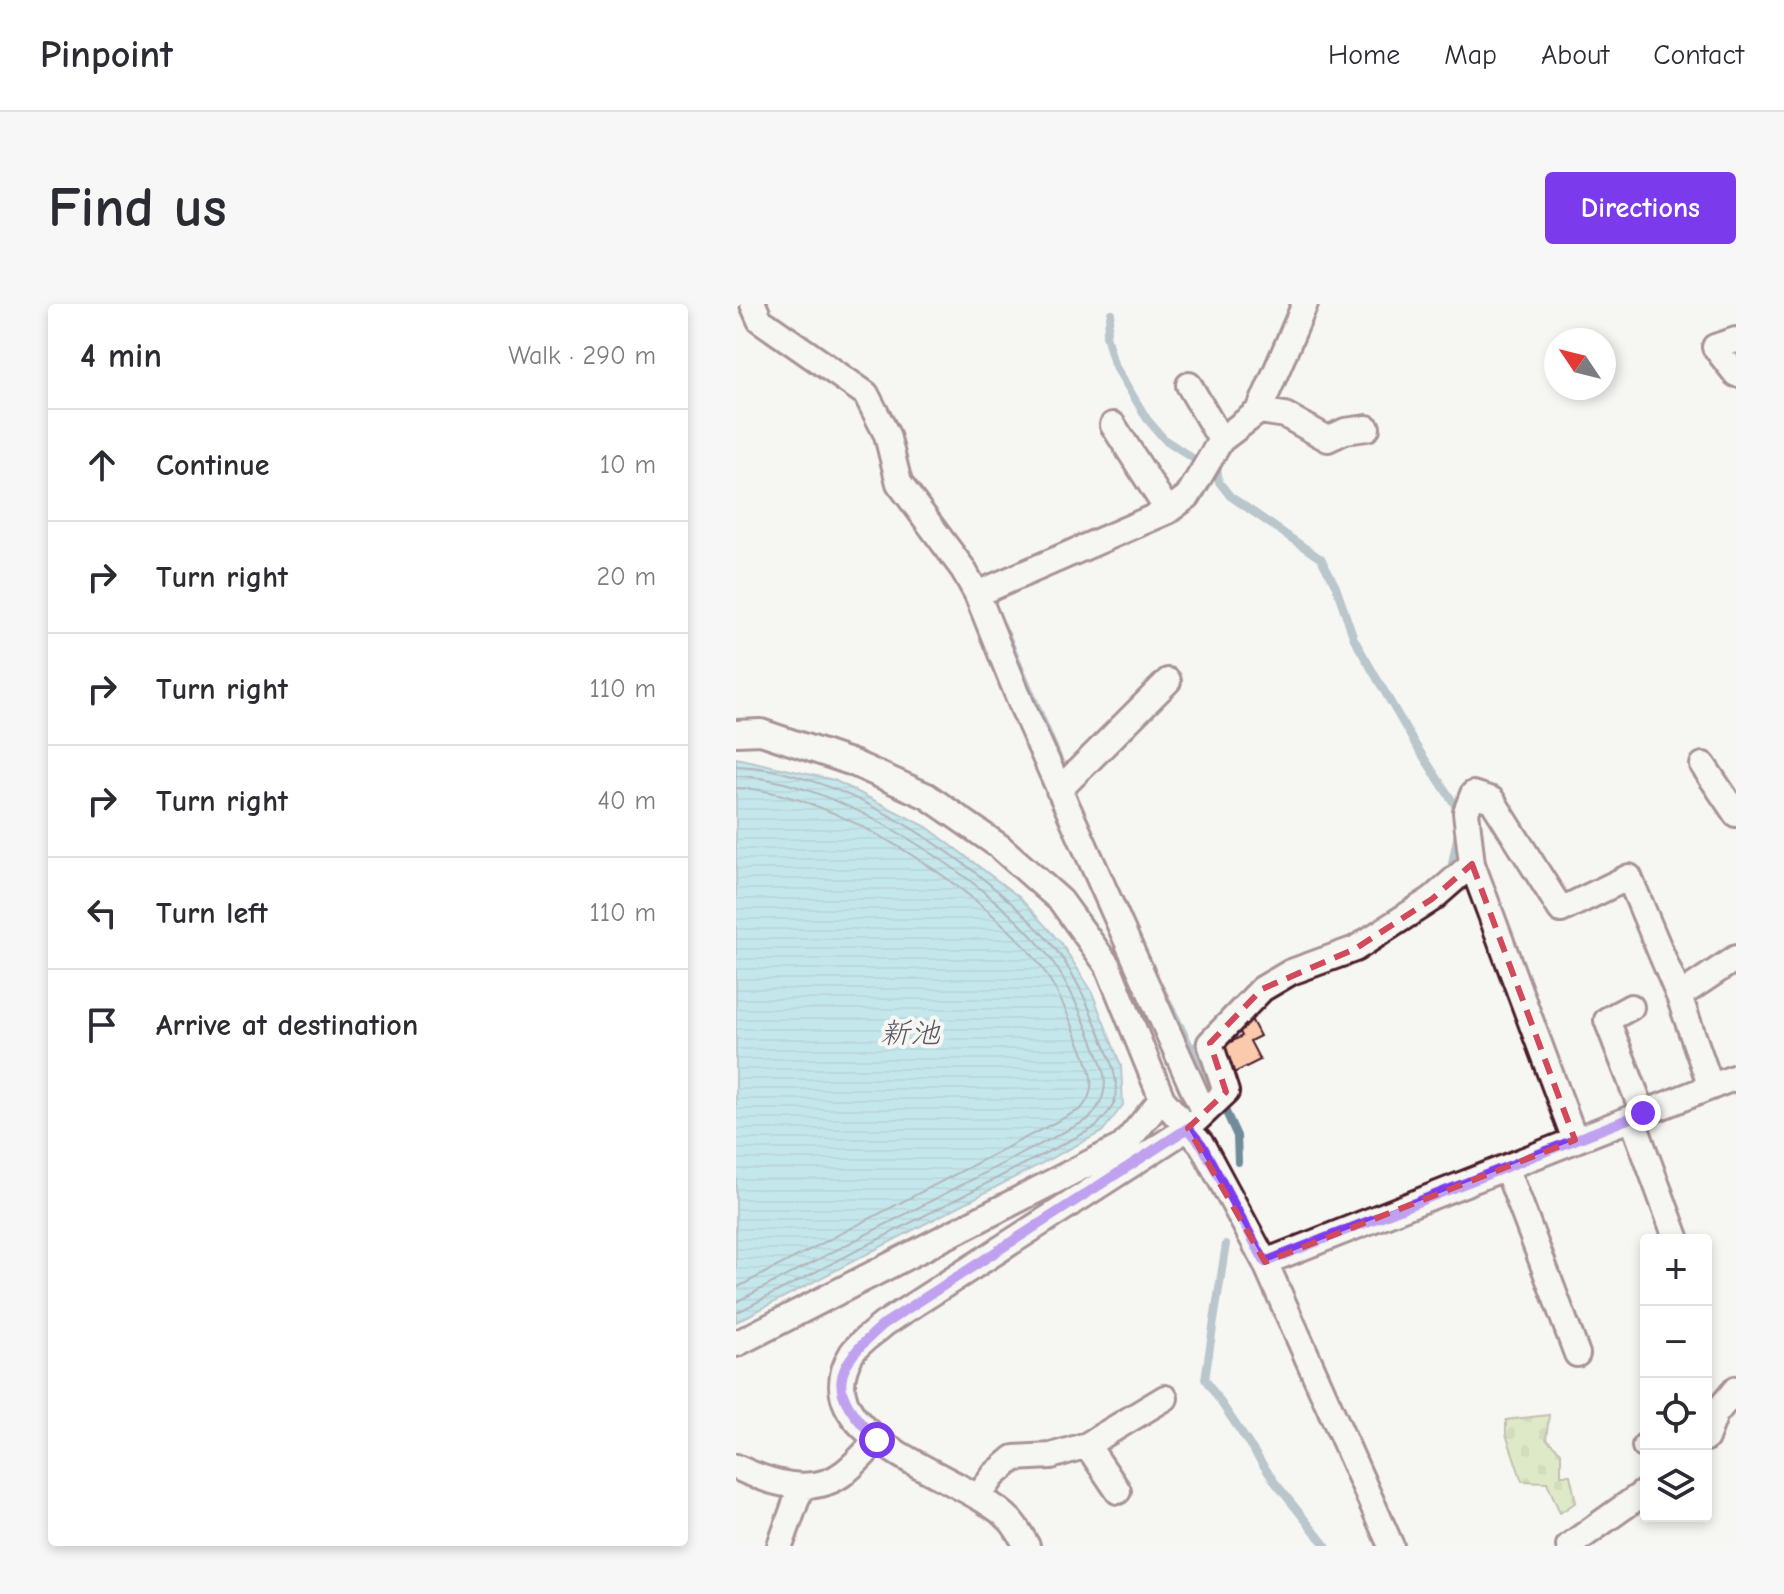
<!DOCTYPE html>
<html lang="en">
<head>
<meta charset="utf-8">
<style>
	body { margin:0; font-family:"Comic Neue","Klee One",sans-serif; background:#f7f7f7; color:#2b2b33 }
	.controls { position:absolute; right:24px; bottom:24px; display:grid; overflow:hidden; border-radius:8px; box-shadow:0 4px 12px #0003 }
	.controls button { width:72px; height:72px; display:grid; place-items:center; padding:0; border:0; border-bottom:2px solid #e1e1e2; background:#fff; color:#2b2b33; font:40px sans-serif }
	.compass { position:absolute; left:808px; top:24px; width:72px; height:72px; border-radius:50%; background:#fff; box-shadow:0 4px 12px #0003; rotate:305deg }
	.stop { position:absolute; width:24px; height:24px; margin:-18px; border:6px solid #7c3aed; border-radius:50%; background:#fff }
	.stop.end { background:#7c3aed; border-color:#fff; box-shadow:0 2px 8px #0008 }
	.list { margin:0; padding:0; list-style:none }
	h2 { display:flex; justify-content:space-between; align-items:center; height:104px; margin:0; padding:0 32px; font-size:34px }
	h2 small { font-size:26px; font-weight:400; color:#7c7c81 }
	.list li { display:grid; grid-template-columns:52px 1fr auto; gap:24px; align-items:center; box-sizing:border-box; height:112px; padding:0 32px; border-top:2px solid #e1e1e2 }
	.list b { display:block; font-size:30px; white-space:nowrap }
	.list em { font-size:26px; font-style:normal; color:#7c7c81 }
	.icon { flex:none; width:44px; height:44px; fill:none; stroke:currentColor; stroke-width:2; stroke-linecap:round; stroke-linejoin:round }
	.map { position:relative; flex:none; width:1000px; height:1242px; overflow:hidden; border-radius:8px }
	header { display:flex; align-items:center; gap:48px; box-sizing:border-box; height:112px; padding:0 40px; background:#fff; border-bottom:2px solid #e1e1e2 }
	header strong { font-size:38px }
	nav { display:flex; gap:44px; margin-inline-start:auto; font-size:28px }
	.intro { display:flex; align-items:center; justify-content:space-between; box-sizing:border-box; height:192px; padding:0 48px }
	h1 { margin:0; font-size:56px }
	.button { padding:20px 36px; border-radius:8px; background:#7c3aed; color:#fff; font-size:28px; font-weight:700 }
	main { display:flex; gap:48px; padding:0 48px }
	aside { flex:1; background:#fff; border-radius:8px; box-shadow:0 4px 12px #0003 }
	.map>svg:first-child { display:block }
</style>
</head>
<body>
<header>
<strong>Pinpoint</strong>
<nav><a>Home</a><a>Map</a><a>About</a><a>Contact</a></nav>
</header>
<div class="intro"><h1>Find us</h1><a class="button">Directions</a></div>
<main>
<aside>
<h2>4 min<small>Walk · 290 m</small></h2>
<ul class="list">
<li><svg class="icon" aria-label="ahead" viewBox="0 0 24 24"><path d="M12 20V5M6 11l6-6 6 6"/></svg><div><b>Continue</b></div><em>10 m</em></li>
<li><svg class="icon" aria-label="right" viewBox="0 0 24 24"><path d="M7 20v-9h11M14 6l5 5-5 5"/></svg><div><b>Turn right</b></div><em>20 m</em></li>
<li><svg class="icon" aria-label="right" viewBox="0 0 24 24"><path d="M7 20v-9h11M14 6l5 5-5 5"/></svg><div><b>Turn right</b></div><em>110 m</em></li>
<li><svg class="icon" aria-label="right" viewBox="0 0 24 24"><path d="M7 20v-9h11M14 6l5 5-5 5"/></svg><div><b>Turn right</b></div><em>40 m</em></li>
<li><svg class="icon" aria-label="left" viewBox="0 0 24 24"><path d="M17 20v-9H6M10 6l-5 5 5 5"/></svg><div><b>Turn left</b></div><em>110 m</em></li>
<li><svg class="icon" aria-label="arrive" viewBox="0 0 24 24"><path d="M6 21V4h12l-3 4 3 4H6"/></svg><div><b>Arrive at destination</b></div></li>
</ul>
</aside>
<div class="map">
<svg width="1000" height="1242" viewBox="0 0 1000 1242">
	<defs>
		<pattern id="cemetery-stones" width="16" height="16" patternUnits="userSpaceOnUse" patternTransform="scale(2)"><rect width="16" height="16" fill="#c2dc93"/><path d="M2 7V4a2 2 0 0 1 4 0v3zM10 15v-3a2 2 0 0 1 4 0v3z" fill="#a8bc7f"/></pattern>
		<pattern id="water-rules" width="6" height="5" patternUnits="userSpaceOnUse" patternTransform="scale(2)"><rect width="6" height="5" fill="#87d5e5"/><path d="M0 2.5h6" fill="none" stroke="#76b6c5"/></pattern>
	</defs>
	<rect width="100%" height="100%" fill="#f6f6f2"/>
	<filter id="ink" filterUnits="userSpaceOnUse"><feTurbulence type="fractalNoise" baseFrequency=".0125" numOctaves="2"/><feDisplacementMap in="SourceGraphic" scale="16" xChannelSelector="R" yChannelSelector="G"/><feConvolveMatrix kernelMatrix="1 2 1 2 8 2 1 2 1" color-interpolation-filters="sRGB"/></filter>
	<g filter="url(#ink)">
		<path fill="url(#cemetery-stones)" stroke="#867e5f" stroke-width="2" d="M813,1111L810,1135L825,1148V1171H834L840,1198L824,1209L811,1178L786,1177L770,1130V1116Z"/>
		<path fill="url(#water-rules)" stroke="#6f8c9b" stroke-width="2" d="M0,454L98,476L191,523L283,593L325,639L355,686L385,762L387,801L366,828L0,1018Z"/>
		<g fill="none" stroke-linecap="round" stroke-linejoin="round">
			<path stroke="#626875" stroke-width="2" d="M0,462C107,465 250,562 317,642C338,668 351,698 363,728C371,748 386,777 378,799C376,806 365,816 360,823L0,1009
				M0,472C97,473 253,575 311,650C330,675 342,702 354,731C367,765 380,784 353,815L0,998
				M0,484C93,485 245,585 301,657C320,682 332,709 343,738C353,762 364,784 345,805L0,984"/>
			<path stroke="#6f8c9b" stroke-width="8" d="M375,9L370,31L378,60L411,115L428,135L461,157
				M481,164L483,178L494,192L585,255L600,283L618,335L679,440L723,507
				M270,330L324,458
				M714,570L722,529
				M426,686L476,786
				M457,745L470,732
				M490,808L501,832L502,858
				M490,940L469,1075L538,1177L590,1242"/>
		</g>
		<path fill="#fbc9ab" stroke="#4a1f2b" stroke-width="2" d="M514,713L524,732L514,737L524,756L496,770L483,744L506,732L500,720Z"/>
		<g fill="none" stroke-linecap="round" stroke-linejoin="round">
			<g stroke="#4a1f2b" stroke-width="30">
				<path id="street" d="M17,0L24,16L130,90L151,131L163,179L227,265L241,290L287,404L468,809
					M1000,36L979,43L1000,70
					M453,81L485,136
					M523,107L549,111L592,135L609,127L631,124
					M377,121L432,207
					M241,290L432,207L452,192L485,136L523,107L569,0
					M0,429L25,428L117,459L191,492L263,542L325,597L372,662L426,795L466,841L529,958L655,1242
					M967,461L1000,510
					M323,486L432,377
					M736,560L839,836
					M895,703L871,716L907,809
					M975,783L943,692L1000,654
					M896,814L941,936
					M771,865L841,1050
					M529,958L1000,773
					M0,1040L387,842L426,795
					M970,1134L979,1110L1000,1085
					M351,1141L382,1187
					M909,1142H910
					M0,1163C32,1178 77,1194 109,1168C121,1159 131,1147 141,1136
					M242,1193L258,1171L278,1154L315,1152L351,1141L429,1094
					M44,1242L65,1183
					M291,1242C286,1234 281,1223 274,1216C231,1171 64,1135 116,1049C123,1038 138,1029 148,1020L452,824L490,788L474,739L526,685L555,668L619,645L696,595L736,560L730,508L737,490L756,496L825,606L893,573L943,692
					M833,1242L910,1187"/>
			</g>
			<use href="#street" stroke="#f6f6f2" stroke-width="24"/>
		</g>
	</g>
	<g fill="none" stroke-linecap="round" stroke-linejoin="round" filter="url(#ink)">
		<path stroke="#7c3aed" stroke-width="10" d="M141,1136C90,1086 95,1066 148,1020L452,824L466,841L529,958L907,809"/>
	</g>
	<path d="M0 0H1000V1242H0ZM736,560L839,836L529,958L452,824L490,788L474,739L526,685L619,645L696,595Z" fill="#f6f6f2" fill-opacity=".55" fill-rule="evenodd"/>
	<path fill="none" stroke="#d1495b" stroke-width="6" stroke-dasharray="16 10" stroke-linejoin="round" d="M736,560L839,836L529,958L452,824L490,788L474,739L526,685L619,645L696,595Z"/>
	<g text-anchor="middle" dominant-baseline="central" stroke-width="8" stroke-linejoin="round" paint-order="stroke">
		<g font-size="30" font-style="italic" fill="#5c5663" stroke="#f6f6f2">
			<text x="174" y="729">新池</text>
		</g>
	</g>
</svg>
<div class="controls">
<button>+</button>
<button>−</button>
<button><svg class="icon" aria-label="locate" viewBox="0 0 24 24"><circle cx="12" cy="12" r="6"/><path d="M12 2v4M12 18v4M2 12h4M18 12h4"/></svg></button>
<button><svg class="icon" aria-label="layers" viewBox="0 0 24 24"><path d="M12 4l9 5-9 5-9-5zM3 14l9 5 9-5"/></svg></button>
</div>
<svg class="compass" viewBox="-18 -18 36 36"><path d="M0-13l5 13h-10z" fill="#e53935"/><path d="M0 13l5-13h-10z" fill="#7c7c81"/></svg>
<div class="stop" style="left:141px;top:1136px"></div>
<div class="stop end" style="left:907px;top:809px"></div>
</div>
</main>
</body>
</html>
